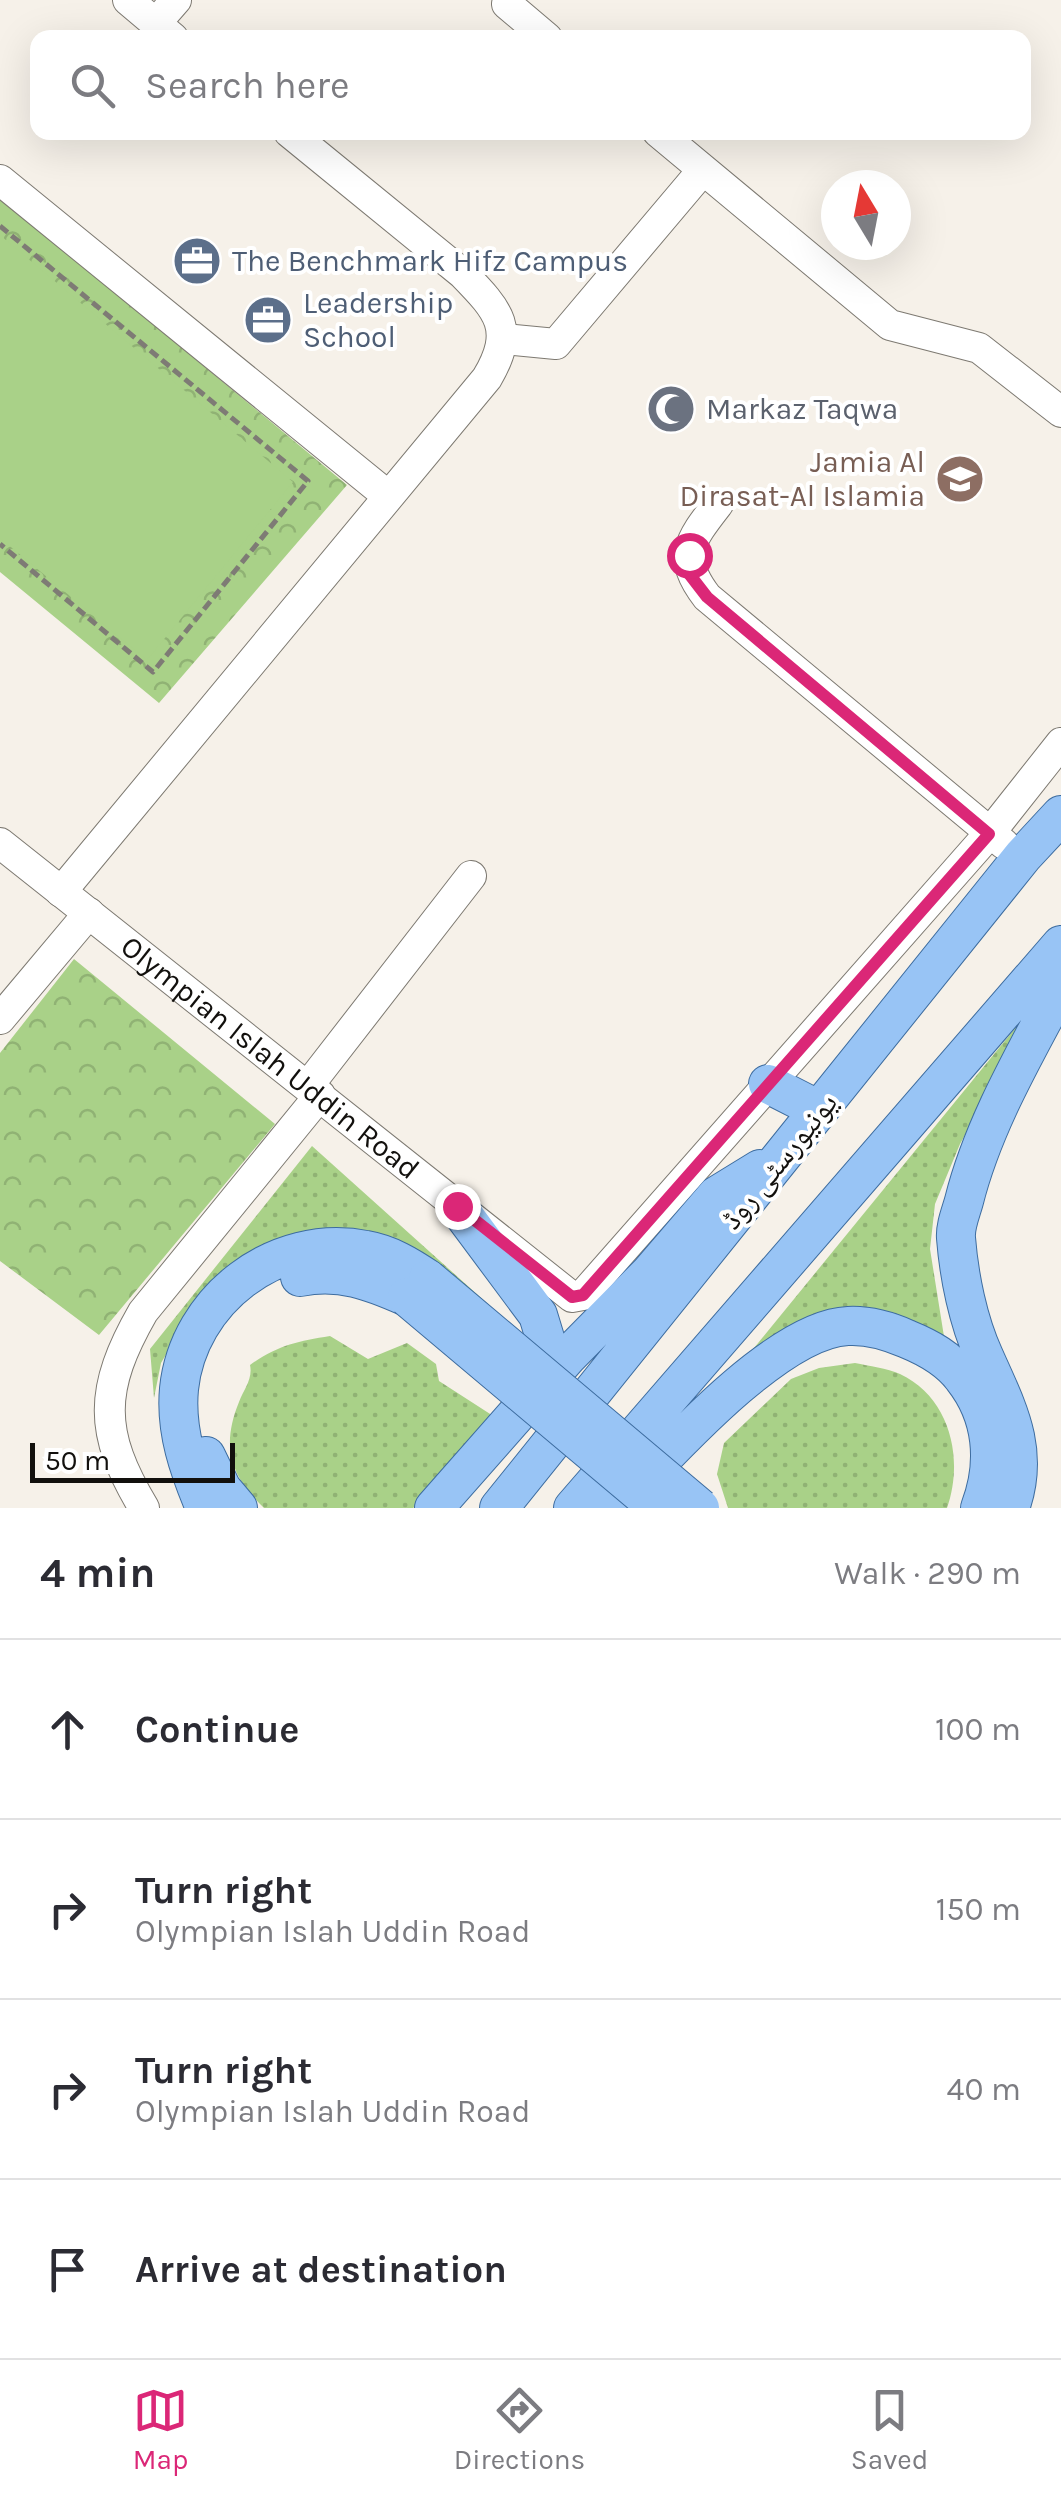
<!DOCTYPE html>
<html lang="en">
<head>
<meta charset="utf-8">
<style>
	body { margin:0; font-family:Karla,"Noto Naskh Arabic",sans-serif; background:#f7f7f7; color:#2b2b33 }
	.compass { position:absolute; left:821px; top:170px; width:90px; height:90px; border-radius:50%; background:#fff; box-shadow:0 10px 40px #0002; rotate:350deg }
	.scale { position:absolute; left:30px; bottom:25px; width:205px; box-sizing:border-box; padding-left:10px; border:5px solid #12100d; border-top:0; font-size:28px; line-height:35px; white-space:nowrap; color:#12100d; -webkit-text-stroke:8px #fff; paint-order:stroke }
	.stop { position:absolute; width:30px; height:30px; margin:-22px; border:8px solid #db2777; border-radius:50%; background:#fff }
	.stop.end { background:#db2777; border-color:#fff; box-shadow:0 2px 10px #0008 }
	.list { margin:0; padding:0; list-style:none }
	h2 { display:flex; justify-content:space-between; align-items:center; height:130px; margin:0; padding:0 40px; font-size:42px }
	h2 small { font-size:32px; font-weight:400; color:#7c7c81 }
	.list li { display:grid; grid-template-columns:65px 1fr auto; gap:30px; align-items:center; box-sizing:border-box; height:180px; padding:0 40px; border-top:2px solid #e1e1e2 }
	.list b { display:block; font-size:38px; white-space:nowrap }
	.list p { margin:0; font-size:32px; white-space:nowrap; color:#7c7c81 }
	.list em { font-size:32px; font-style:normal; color:#7c7c81 }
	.icon { flex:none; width:55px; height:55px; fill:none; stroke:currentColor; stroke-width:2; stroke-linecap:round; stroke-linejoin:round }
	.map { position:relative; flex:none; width:1061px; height:1508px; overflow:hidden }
	.search { position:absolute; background:#fff; box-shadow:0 10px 40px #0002; left:30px; right:30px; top:30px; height:110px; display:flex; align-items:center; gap:25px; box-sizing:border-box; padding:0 35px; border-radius:20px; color:#7c7c81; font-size:38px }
	.sheet { height:850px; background:#fff }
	nav { display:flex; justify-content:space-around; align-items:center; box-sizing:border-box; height:140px; border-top:2px solid #e1e1e2; background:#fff; font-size:28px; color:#7c7c81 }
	nav a { display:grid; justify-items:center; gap:5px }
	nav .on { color:#db2777 }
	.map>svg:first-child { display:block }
</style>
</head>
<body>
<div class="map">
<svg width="1061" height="1508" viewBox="0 0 1061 1508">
	<defs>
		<pattern id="grass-dots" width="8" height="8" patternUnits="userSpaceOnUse" patternTransform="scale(2.5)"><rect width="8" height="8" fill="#a9d188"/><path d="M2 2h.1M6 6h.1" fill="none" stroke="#90b274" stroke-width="1.8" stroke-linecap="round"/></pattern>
		<pattern id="park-crowns" width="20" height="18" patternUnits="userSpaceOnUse" patternTransform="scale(2.5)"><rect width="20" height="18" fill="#a9d188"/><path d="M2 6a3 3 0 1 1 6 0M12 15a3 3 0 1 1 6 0" fill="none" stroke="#90b274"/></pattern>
	</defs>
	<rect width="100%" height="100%" fill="#f6f1e9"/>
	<path fill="url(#grass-dots)" d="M1021,1021L996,1079L960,1144L935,1204L930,1249L946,1349L876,1325L736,1370Z
		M312,1146L499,1314L494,1320L387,1245L199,1299L161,1363L154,1398L150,1349Z
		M330,1336L368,1359L407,1343L436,1364L439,1381L501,1421L431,1494L413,1508H264C230,1476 221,1446 239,1402C244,1389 253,1379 250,1365C276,1346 298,1341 330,1336Z
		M855,1363C869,1366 887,1368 900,1374C951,1398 964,1460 947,1508H728L717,1474L724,1443L791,1379L819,1368Z"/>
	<path fill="url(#park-crowns)" d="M0,197L347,485L159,703L0,572Z
		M74,959L275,1124L99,1335L0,1261V1053Z"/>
	<path fill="#a9d188" d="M0,235L293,482L147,660L0,538Z"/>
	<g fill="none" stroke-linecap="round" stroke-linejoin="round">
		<g stroke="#7d7971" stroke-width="32">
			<g id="minor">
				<path d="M128,0L173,38"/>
				<path d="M510,0L507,4L547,38"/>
				<path d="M156,23L176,0"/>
				<path d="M658,132L890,325L979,348L1061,412"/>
				<path d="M0,180L388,496"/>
				<path d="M504,339L556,344L702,171"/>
				<path d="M718,504C690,540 676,557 707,597L1004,844"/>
				<path id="s1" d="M0,843L572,1297L583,1295L989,834L1061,743"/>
				<path d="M61,892L487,378C516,329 499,311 463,274L289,132"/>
				<path d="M0,1019L89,913"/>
				<path d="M308,1086L471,876"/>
				<path d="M144,1508C98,1432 99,1389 143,1312L320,1095"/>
			</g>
		</g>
		<g stroke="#3d6c9f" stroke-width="40">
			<path id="major" d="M768,1084L819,1110
				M457,1206L538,1315L548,1348L545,1382
				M300,1277C340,1269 371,1281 407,1297
				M206,1456L222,1489L238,1508
				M205,1508C189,1470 175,1431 179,1389C188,1300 276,1232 366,1250C389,1254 409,1266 428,1279
				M434,1508L567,1357L650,1273L716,1196L760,1169
				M499,1508L1023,856L1061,815
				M573,1508L1061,945
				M615,1508C664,1457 776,1329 848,1326C867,1325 889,1331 907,1339C929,1348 949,1359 963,1378C993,1416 997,1463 980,1508
				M1010,1508C1031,1450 1007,1408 984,1356C968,1321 959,1276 956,1238C955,1226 961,1212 964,1201C983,1125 1025,1054 1061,986"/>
		</g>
		<path stroke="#7e7b75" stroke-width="5" stroke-dasharray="10 5" stroke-linecap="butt" d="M0,226L308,481L153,672L0,544"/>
		<use href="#minor" stroke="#fff" stroke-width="30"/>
		<use href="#major" stroke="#98c4f5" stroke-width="38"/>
		<g stroke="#3d6c9f" stroke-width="40" stroke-linecap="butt">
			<path id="major-bridge" d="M428,1279L700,1508
				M407,1297L658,1508"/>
		</g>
		<use href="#major-bridge" stroke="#98c4f5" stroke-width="38"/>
	</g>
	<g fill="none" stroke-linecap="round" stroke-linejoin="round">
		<path stroke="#db2777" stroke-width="12" d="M457,1206L572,1297L583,1295L989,834L707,597L690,575L689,555"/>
	</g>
	<defs>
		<g id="office-disc" transform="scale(2.5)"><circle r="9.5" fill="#5c6f8a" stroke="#fff"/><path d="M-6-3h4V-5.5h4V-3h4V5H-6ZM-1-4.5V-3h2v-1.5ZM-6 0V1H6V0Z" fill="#fff"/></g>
		<g id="mosque-disc" transform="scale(2.5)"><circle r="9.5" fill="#6b7280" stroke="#fff"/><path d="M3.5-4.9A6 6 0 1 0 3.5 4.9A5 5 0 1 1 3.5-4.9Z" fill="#fff"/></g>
		<g id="university-disc" transform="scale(2.5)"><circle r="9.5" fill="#8d6e63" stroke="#fff"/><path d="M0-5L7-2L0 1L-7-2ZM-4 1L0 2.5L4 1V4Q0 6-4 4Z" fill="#fff"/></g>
	</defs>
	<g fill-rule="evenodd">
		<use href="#office-disc" x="197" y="261"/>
		<use href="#office-disc" x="268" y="320"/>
		<use href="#mosque-disc" x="671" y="409"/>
		<use href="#university-disc" x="960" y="479"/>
	</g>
	<g text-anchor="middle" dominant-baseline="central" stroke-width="8" stroke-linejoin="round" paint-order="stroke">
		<g font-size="30" fill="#4e5e75" stroke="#fff" text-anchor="start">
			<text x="232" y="261">The Benchmark Hifz Campus</text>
			<text x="303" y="303">Leadership<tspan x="303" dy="34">School</tspan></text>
		</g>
		<g font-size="30" fill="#5b616d" stroke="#fff" text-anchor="start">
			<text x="706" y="409">Markaz Taqwa</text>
		</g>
		<g font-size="30" fill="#785e54" stroke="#fff" text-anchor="end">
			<text x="925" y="462">Jamia Al<tspan x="925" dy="34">Dirasat-Al Islamia</tspan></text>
		</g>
		<g font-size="30" fill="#12100d" stroke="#fff">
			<text stroke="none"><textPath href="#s1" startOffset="345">Olympian Islah Uddin Road</textPath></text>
			<text transform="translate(779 1161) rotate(-51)">یونیورسٹی روڈ</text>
		</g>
	</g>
</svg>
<svg class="compass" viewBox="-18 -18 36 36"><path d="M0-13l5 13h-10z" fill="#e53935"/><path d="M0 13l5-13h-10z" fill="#7c7c81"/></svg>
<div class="scale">50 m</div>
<div class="stop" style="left:689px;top:555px"></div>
<div class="stop end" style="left:457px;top:1206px"></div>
<div class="search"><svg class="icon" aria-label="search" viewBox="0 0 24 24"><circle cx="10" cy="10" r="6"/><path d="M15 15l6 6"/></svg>Search here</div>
</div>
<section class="sheet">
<h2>4 min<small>Walk · 290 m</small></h2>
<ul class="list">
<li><svg class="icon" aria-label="ahead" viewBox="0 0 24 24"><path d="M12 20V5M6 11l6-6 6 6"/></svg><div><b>Continue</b></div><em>100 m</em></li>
<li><svg class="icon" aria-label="right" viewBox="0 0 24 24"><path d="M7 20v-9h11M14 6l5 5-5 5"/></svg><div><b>Turn right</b><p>Olympian Islah Uddin Road</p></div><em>150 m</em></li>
<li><svg class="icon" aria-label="right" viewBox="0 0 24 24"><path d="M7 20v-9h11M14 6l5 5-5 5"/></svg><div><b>Turn right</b><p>Olympian Islah Uddin Road</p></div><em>40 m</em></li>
<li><svg class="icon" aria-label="arrive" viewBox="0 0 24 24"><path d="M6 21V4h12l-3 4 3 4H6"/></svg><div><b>Arrive at destination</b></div></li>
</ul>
</section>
<nav>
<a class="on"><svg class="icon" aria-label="map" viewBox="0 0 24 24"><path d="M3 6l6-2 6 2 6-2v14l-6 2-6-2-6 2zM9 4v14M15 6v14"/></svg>Map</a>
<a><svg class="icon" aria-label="directions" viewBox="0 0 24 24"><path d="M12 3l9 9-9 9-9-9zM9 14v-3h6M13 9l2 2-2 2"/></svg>Directions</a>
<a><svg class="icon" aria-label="saved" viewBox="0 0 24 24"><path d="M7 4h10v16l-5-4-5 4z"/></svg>Saved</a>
</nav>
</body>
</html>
